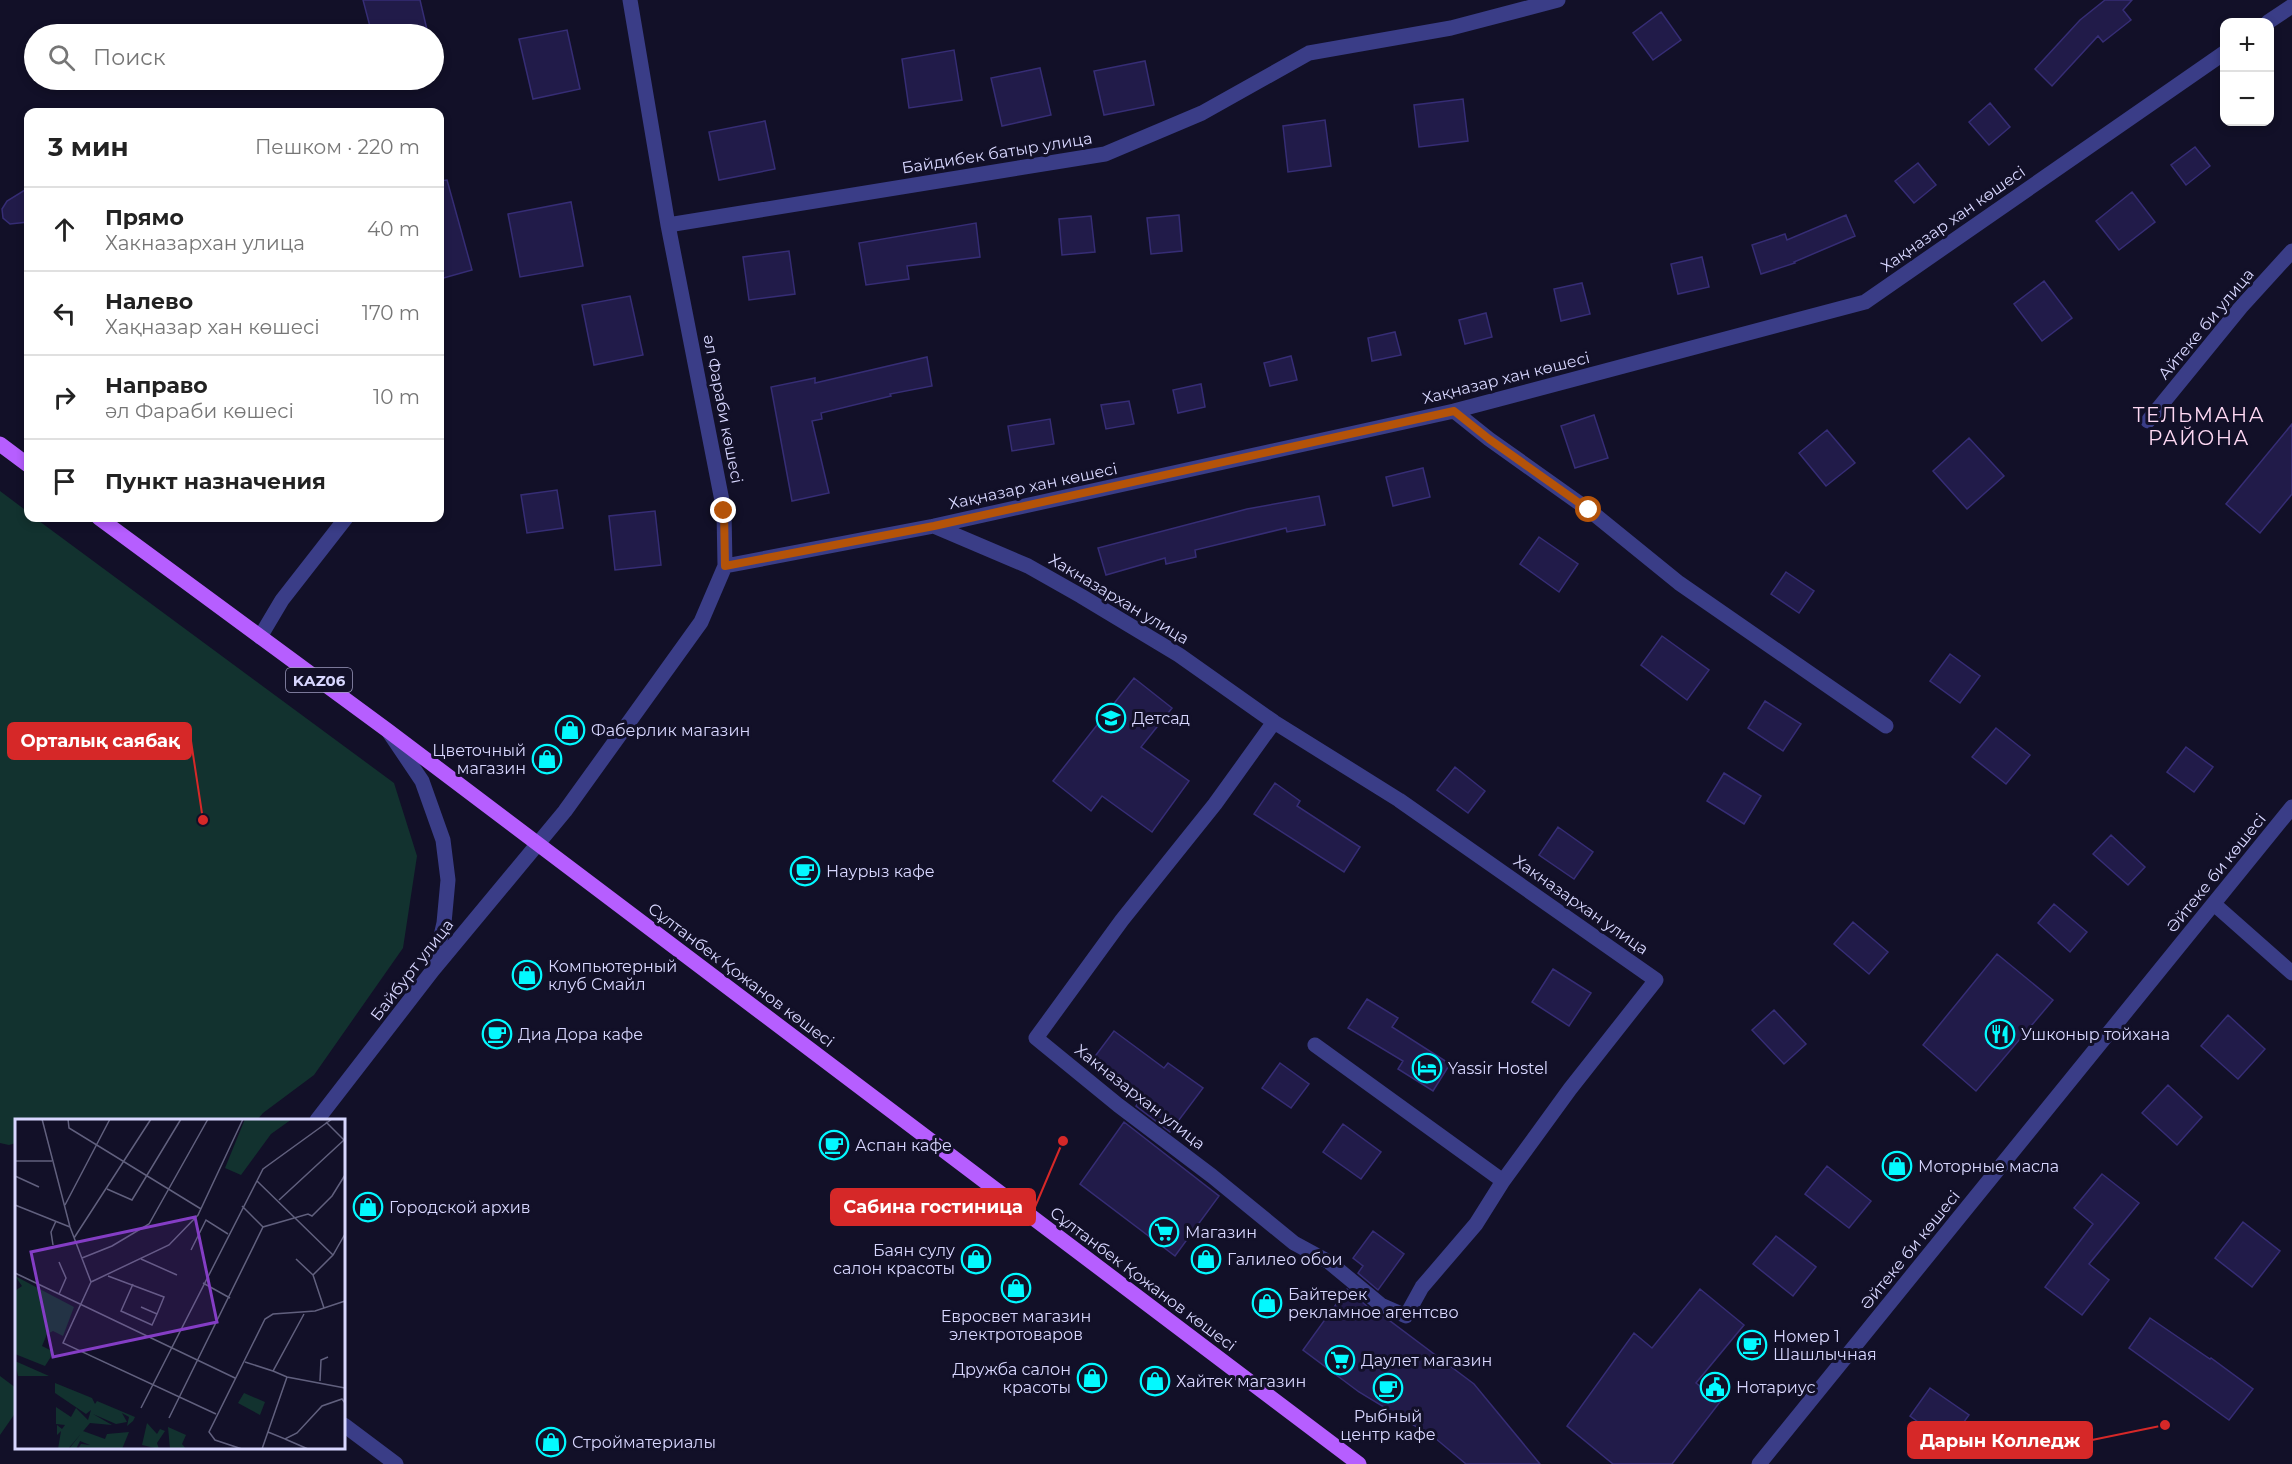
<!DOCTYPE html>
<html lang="ru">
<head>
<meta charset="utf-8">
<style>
	body { margin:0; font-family:Montserrat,sans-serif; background:#f2f2f2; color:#222 }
	.controls { position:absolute; right:18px; top:18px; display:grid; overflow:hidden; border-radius:12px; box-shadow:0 3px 9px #0003 }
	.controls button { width:54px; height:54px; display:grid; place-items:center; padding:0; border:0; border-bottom:2px solid #e0e0e0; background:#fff; color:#222; font:30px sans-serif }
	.stop { position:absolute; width:18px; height:18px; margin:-14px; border:4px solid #b45309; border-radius:50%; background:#fff }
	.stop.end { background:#b45309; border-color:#fff; box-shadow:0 2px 6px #0008 }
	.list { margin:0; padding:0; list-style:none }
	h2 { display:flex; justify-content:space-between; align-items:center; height:78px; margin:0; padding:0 24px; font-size:26px }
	h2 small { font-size:20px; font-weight:400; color:#767676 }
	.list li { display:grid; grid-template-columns:39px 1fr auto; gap:18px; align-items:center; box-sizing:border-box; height:84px; padding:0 24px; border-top:2px solid #e0e0e0 }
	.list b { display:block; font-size:22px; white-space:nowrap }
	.list p { margin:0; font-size:20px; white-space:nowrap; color:#767676 }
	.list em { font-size:20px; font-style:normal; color:#767676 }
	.icon { flex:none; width:33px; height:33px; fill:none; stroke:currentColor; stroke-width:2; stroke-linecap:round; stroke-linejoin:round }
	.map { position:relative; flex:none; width:2292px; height:1464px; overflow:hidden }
	.search { position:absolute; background:#fff; box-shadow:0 3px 9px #0003; left:24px; top:24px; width:420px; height:66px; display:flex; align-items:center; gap:15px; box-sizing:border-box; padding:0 21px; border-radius:33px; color:#767676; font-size:22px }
	.panel { position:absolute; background:#fff; box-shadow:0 3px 9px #0003; left:24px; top:108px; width:420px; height:414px; border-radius:12px }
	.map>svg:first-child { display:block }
</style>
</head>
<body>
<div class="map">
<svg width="2292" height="1464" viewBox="0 0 2292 1464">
	<rect width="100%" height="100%" fill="#121028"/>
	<path fill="#12322f" d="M0,491L28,512V518H35L394,783L417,856L403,948L314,1075L263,1113L257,1120H16V1143L9,1145L0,1143Z
		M0,1376L16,1388V1412L0,1435Z"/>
	<path fill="#211b49" stroke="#362d75" stroke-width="1.5" d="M363,0H420L428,34H372Z
		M2105,0H2132L2123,10L2131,20L2103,42L2098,36L2052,86L2035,69L2080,20Z
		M1661,12L1681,40L1653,60L1633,33Z
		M567,30L580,89L533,99L519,39Z
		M954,50L962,100L909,108L902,59Z
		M1145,61L1154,105L1104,115L1094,71Z
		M1040,68L1051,115L1002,126L991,78Z
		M1463,99L1468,141L1419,147L1414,105Z
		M1990,103L2010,127L1989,145L1969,122Z
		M1325,120L1331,166L1288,172L1283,126Z
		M765,121L775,169L719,180L709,132Z
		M2195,147L2210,166L2186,185L2171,165Z
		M1918,163L1936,185L1914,203L1895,181Z
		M447,180L472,270L440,279V181Z
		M28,188V222L10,224L3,218L2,209L7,201Z
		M2132,192L2155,222L2119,250L2096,221Z
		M571,202L583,266L520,277L508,214Z
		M1179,215L1182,251L1151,254L1147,218Z
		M1846,215L1855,236L1794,262L1795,263L1761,274L1752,245L1785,234L1787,240Z
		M1091,216L1095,252L1062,255L1059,219Z
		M976,223L980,257L907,266L909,279L866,285L859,243Z
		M789,251L795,294L749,300L743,257Z
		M1702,257L1709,287L1678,294L1671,264Z
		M2044,281L2072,318L2042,341L2014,304Z
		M1582,283L1590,314L1561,321L1554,289Z
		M630,296L643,355L594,365L582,305Z
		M1486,313L1492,337L1465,344L1459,320Z
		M1395,332L1401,355L1372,361L1368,338Z
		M1291,356L1297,380L1270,386L1264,363Z
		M927,357L932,386L890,394L891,396L821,413L822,419L812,421L829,493L792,501L771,387L815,378V383Z
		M1201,384L1205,407L1178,413L1173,390Z
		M1129,401L1134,424L1106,429L1101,405Z
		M1594,415L1608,458L1575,468L1561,426Z
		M1050,419L1054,444L1012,451L1008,426Z
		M2292,424V494L2260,533L2226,504Z
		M1827,430L1855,463L1826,486L1799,453Z
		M1969,438L2004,476L1967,509L1933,471Z
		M1423,468L1430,497L1393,506L1386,477Z
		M557,490L563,528L527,533L521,495Z
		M1319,496L1325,525L1287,532L1286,528L1195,550L1196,557L1166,564L1165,558L1106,575L1098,548L1247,509Z
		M655,511L661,565L615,570L609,516Z
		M1539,537L1578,564L1559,592L1520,564Z
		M1786,572L1814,591L1799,613L1771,594Z
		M1662,636L1709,670L1687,700L1641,665Z
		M1950,654L1980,676L1960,703L1930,681Z
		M1134,678L1172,708L1141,747L1189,781L1152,832L1102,796L1091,811L1053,781Z
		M1765,701L1801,724L1783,751L1748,728Z
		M1996,728L2030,755L2006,784L1972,757Z
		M2186,747L2213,767L2194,792L2167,772Z
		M1455,767L1485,791L1468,813L1437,790Z
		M1724,773L1761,796L1744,824L1707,801Z
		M1275,783L1300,801L1297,806L1360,847L1344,872L1254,814Z
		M1558,827L1593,852L1574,879L1539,855Z
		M2111,835L2145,867L2128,885L2093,854Z
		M2054,904L2087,932L2070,952L2038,923Z
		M1853,922L1888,952L1869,974L1834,944Z
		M1997,954L2053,1000L1976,1091L1923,1045Z
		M1553,969L1591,993L1569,1026L1532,1002Z
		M1367,999L1398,1018L1392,1027L1450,1064L1433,1091L1398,1069L1403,1061L1348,1028Z
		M1774,1010L1806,1044L1784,1064L1752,1030Z
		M2228,1015L2265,1049L2238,1079L2201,1046Z
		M1114,1031L1164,1068L1168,1063L1203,1088L1170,1132L1136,1106L1144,1095L1093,1059Z
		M1280,1063L1309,1084L1291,1108L1262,1088Z
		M2168,1085L2202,1117L2177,1145L2142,1113Z
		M1124,1122L1219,1196L1175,1256L1080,1184Z
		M1343,1124L1381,1152L1361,1179L1323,1152Z
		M1827,1166L1871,1201L1849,1228L1805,1194Z
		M2102,1174L2139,1203L2089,1264L2109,1280L2082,1315L2045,1287L2093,1224L2074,1208Z
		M2243,1222L2280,1251L2252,1287L2215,1258Z
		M1373,1231L1404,1254L1378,1290L1358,1273L1363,1266L1353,1258Z
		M1776,1236L1816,1267L1793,1296L1753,1264Z
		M1347,1289L1375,1313L1386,1318L1474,1384L1540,1464H1466L1435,1438L1359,1392L1303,1350Z
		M1700,1289L1744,1325L1696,1383L1720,1402L1672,1464H1613L1567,1426L1634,1333L1652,1348Z
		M2150,1318L2210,1359L2211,1358L2253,1389L2229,1420L2129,1348Z
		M1930,1388L1969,1415L1948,1444L1910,1416Z"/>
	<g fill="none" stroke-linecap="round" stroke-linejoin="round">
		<path stroke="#3a3d87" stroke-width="15" d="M2268,22L2292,6
			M668,225L1105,154L1202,113L1309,53L1451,28L1558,0
			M1454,411L1489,439L1589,510L1679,583L1886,726
			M2148,421L2241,307L2292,251
			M934,526L1028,566L1081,596L1179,655L1274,722L1399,800L1656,980L1570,1089L1503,1181L1315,1045
			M725,566L934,526L1454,411L1865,302L2224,53
			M260,637L282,600L346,518
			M1274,722L1215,804L1122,920L1036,1038L1118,1105L1212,1176L1294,1243L1329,1262L1381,1305L1406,1316L1422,1287L1476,1224L1503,1181
			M389,732L422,781L443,840L448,880L444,923L434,966
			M2214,904L2292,973
			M317,1120L433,970L565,811L701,622L725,566L724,511L668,225L630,0
			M344,1425L396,1464
			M1759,1464L2292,807"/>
		<path stroke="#b65eff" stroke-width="15" d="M0,444L28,465
			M99,518L387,730L1359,1464"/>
	</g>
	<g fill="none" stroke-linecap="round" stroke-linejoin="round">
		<path stroke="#b45309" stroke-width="8" d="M724,511L725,566L934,526L1454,411L1489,439L1589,510"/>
	</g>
	<defs>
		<g id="school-ring" transform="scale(1.5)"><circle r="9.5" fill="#121028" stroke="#03f9ff" stroke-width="1.5"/><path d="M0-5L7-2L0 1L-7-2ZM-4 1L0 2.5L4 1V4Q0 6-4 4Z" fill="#03f9ff"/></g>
		<g id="shop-ring" transform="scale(1.5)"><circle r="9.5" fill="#121028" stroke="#03f9ff" stroke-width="1.5"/><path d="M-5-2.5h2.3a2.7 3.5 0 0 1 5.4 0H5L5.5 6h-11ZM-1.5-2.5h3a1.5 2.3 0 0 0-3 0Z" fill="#03f9ff"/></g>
		<g id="cafe-ring" transform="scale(1.5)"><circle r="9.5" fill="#121028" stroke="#03f9ff" stroke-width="1.5"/><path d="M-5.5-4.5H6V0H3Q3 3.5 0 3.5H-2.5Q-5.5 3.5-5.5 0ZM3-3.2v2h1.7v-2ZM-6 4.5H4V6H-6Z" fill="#03f9ff"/></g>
		<g id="restaurant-ring" transform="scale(1.5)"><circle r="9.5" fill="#121028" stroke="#03f9ff" stroke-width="1.5"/><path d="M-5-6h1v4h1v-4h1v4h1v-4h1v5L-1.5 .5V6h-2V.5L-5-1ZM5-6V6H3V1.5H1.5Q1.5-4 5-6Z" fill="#03f9ff"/></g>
		<g id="hotel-ring" transform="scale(1.5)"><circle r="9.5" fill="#121028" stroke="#03f9ff" stroke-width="1.5"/><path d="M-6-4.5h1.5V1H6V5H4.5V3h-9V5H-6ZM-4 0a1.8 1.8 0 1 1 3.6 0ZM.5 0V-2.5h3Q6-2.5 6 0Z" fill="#03f9ff"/></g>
		<g id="supermarket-ring" transform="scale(1.5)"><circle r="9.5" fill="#121028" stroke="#03f9ff" stroke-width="1.5"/><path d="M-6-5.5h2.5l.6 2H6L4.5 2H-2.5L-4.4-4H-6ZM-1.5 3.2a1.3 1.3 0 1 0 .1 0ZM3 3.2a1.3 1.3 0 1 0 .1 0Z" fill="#03f9ff"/></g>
		<g id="civic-ring" transform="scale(1.5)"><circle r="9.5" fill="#121028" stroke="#03f9ff" stroke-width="1.5"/><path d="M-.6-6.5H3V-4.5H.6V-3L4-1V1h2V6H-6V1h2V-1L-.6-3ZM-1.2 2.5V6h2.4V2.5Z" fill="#03f9ff"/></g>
	</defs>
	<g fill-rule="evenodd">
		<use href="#school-ring" x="1111" y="718"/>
		<use href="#shop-ring" x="570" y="730"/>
		<use href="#shop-ring" x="547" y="759"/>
		<use href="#cafe-ring" x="805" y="871"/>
		<use href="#shop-ring" x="527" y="975"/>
		<use href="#cafe-ring" x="497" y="1034"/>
		<use href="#restaurant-ring" x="2000" y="1034"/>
		<use href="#hotel-ring" x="1427" y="1068"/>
		<use href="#cafe-ring" x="834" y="1145"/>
		<use href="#shop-ring" x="1897" y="1166"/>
		<use href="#shop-ring" x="368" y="1207"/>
		<use href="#supermarket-ring" x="1164" y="1232"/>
		<use href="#shop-ring" x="976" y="1259"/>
		<use href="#shop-ring" x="1206" y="1259"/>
		<use href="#shop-ring" x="1016" y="1288"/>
		<use href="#shop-ring" x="1267" y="1303"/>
		<use href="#cafe-ring" x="1752" y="1345"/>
		<use href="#supermarket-ring" x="1340" y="1360"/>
		<use href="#shop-ring" x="1092" y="1378"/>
		<use href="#shop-ring" x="1155" y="1381"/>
		<use href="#civic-ring" x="1715" y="1387"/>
		<use href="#cafe-ring" x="1388" y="1388"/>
		<use href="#shop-ring" x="551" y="1442"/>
	</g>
	<g text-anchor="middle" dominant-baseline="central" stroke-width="6" stroke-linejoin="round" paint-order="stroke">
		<rect fill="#121028" stroke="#9d9bbe" stroke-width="1.5" x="286" y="668" width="66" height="24" rx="4.5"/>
		<g font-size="15" font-weight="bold" fill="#d8d7ff">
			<text x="319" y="680">KАZ06</text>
		</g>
		<g font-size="16" fill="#d8d7ff" stroke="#121028">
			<text transform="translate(997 153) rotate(-9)">Байдибек батыр улица</text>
			<text transform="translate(1953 219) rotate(-35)">Хақназар хан көшесі</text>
			<text transform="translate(2206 324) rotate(-50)">Айтеке би улица</text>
			<text transform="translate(1506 378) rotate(-14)">Хақназар хан көшесі</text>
			<text transform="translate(723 409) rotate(79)">әл Фараби көшесі</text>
			<text transform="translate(1033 486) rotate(-12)">Хақназар хан көшесі</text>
			<text transform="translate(1119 599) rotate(31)">Хакназархан улица</text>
			<text transform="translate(2216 873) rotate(-51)">Әйтеке би көшесі</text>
			<text transform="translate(1581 905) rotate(35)">Хакназархан улица</text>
			<text transform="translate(412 970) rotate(-52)">Байбурт улица</text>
			<text transform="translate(741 975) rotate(37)">Сұлтанбек Қожанов көшесі</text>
			<text transform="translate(1140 1097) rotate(38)">Хакназархан улица</text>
			<text transform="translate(1910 1250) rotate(-51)">Әйтеке би көшесі</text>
			<text transform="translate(1143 1279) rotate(37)">Сұлтанбек Қожанов көшесі</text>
		</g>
		<g font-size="16" fill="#d8d7ff" stroke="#121028" text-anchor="start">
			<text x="1132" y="718">Детсад</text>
			<text x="591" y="730">Фаберлик магазин</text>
			<text x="526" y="750" text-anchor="end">Цветочный<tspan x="526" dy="18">магазин</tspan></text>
			<text x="826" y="871">Наурыз кафе</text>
			<text x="548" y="966">Компьютерный<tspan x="548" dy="18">клуб Смайл</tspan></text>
			<text x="518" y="1034">Диа Дора кафе</text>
			<text x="2021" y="1034">Ушконыр тойхана</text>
			<text x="1448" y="1068">Yassir Hostel</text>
			<text x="855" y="1145">Аспан кафе</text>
			<text x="1918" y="1166">Моторные масла</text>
			<text x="389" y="1207">Городской архив</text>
			<text x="1185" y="1232">Магазин</text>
			<text x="955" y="1250" text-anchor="end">Баян сулу<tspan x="955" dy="18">салон красоты</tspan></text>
			<text x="1227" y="1259">Галилео обои</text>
			<text x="1288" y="1294">Байтерек<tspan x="1288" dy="18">рекламное агентсво</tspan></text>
			<text x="1016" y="1316" text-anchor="middle">Евросвет магазин<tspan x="1016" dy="18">электротоваров</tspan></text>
			<text x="1773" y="1336">Номер 1<tspan x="1773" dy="18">Шашлычная</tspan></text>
			<text x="1361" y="1360">Даулет магазин</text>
			<text x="1071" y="1369" text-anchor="end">Дружба салон<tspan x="1071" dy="18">красоты</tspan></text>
			<text x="1176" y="1381">Хайтек магазин</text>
			<text x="1736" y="1387">Нотариус</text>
			<text x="1388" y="1416" text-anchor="middle">Рыбный<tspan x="1388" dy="18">центр кафе</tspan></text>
			<text x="572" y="1442">Стройматериалы</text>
		</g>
		<g font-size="20" letter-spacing="1.5" fill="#ffd9f4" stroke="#121028">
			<text x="2199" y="415">ТЕЛЬМАНА<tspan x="2199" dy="23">РАЙОНА</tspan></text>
		</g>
	</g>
	<g transform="translate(15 1119)">
		<rect width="330" height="330" fill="#121028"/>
		<path d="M230,0H277L256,15L226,56L210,49ZM0,157L59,188L48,217L38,212L32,215L27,227L39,233L30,247L0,235V172L7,167ZM0,242L34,257H3ZM40,264L77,279L80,285L82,282L120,298L118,302L112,307L114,298L107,294L112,303L101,305L78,295L97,306L75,304L53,330H43L46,312L42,316V306L47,310L50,306L41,305V288L56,298L61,289L73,301L76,291L71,295L40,274ZM229,274L250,283L245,296L223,284ZM132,304L142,315L145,310L150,312L142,324L144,330L127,326ZM153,308L171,316L167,325L171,330H155ZM68,312L90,320L92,315L114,313L107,330H63L66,325L75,326L65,322L61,330H54Z" fill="#12322f"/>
		<path fill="none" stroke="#61607e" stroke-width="1.5" d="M27,0L55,108L76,163L48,224L201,295M53,0L54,9L186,90M311,3L329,21M0,42H37M0,57L24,68M242,62L318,136M92,70L117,81L166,0M264,81L329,21M0,86L55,108M50,86L95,0M227,87L248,108M59,119L136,0M38,126L36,113L41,102M176,131L191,101L213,115M67,139L97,127L134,105L193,0M126,140L162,156M281,140L298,156M0,154L220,259M93,157L149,178L142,195L126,188M76,163L154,126L183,96L228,0M188,164L215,179M118,165L106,192L137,206L142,195M44,175L51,159L44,143M309,189L298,156L318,136L330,115M230,243L258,252L289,195M258,252L272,258L330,269M305,262L306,241L313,238M126,289L248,50L317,0M154,299L248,108L293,95L297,97L317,77L330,56M253,313L270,320L282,314L307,287L327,280L330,284M270,320L293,330M227,330L200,321L194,313L250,200L258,195L300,192L330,182M247,330L272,258"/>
		<path fill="#843dc5" fill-opacity="0.15" stroke="#843dc5" stroke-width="3" d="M180,98L202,203L38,238L16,133Z"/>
		<rect width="330" height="330" fill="none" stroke="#d8d7ff" stroke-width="3"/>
	</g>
	<path fill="none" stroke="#d62828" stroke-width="2" d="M203 820L191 741M1063 1141L1035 1207M2165 1425L2092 1440"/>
	<g fill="#d62828" stroke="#121028" stroke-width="2">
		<circle cx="203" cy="820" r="6"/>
		<circle cx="1063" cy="1141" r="6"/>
		<circle cx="2165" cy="1425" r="6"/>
	</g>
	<g fill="#d62828" stroke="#d62828" stroke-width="2">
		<rect x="8" y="723" width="183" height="36" rx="6"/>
		<rect x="831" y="1189" width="204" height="36" rx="6"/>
		<rect x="1908" y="1422" width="184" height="36" rx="6"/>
	</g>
	<g font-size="18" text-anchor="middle" font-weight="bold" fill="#fff">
		<text x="100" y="747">Орталық саябақ</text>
		<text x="933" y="1213">Сабина гостиница</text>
		<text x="2000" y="1447">Дарын Колледж</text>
	</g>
</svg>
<div class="controls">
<button>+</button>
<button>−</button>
</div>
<div class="stop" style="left:1589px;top:510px"></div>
<div class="stop end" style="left:724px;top:511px"></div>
<div class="search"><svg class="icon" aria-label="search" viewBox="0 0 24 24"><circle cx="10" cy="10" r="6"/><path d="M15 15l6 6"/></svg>Поиск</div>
<section class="panel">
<h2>3 мин<small>Пешком · 220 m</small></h2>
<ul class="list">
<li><svg class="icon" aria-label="ahead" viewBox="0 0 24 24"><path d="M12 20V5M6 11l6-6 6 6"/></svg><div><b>Прямо</b><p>Хакназархан улица</p></div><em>40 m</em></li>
<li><svg class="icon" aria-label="left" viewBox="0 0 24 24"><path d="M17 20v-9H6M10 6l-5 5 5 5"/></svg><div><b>Налево</b><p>Хақназар хан көшесі</p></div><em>170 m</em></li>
<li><svg class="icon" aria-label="right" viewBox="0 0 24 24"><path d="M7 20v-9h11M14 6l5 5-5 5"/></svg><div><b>Направо</b><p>әл Фараби көшесі</p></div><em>10 m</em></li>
<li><svg class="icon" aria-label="arrive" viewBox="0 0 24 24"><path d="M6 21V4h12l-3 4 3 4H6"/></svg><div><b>Пункт назначения</b></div></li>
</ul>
</section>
</div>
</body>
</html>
